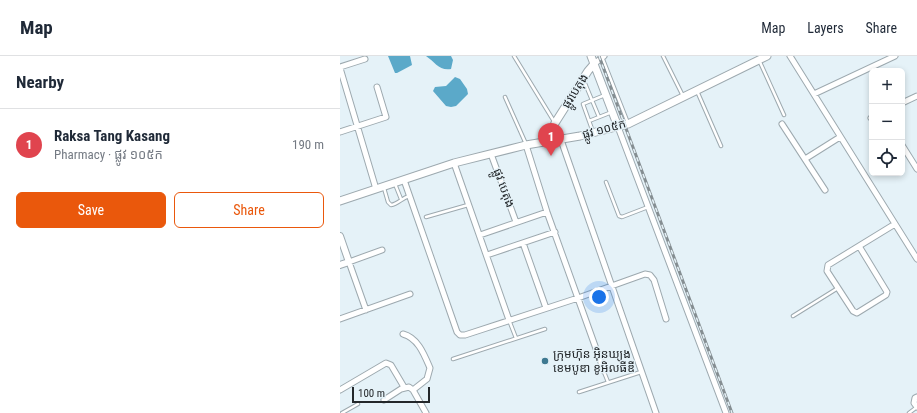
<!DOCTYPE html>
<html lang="en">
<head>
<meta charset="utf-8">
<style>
	body { margin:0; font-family:"Roboto Condensed","Noto Sans Khmer",sans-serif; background:#f6f6f7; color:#1f2937 }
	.controls { position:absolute; right:12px; top:12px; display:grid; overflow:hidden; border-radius:6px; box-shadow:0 2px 6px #0003 }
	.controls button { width:36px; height:36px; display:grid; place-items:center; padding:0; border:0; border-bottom:1px solid #e0e1e3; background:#fff; color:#1f2937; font:20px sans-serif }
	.scale { position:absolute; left:12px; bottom:10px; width:78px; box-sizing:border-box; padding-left:4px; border:2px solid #23272a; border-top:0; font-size:11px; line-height:14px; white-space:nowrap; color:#23272a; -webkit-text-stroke:3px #e5f2f8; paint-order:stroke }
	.you { position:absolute; left:259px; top:241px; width:14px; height:14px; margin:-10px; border:3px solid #fff; border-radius:50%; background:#1a73e8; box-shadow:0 0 0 6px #1a73e833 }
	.badge { display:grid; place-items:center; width:26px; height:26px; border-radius:50%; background:#ea580c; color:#fff; font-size:13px; font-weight:700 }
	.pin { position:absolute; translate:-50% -33px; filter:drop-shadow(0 1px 2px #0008) }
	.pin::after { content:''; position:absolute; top:21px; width:14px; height:12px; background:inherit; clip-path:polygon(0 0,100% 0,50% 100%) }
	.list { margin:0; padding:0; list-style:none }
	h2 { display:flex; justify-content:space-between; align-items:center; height:52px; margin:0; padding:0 16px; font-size:17px }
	h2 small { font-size:13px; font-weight:400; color:#747a83 }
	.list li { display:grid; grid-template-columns:26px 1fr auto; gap:12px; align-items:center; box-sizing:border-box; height:72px; padding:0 16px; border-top:1px solid #e0e1e3 }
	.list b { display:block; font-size:15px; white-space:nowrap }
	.list p { margin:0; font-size:13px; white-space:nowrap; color:#747a83 }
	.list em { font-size:13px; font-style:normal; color:#747a83 }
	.actions { display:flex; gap:8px; padding:12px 16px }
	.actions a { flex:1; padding:9px 0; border:1px solid #ea580c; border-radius:6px; text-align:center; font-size:14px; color:#ea580c }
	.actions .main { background:#ea580c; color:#fff }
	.icon { flex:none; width:22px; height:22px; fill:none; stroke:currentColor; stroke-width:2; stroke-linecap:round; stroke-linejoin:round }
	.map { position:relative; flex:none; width:577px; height:357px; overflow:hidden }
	header { display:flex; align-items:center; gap:24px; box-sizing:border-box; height:56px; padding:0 20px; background:#fff; border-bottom:1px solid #e0e1e3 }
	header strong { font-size:19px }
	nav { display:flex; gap:22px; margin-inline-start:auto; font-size:14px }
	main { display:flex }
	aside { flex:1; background:#fff }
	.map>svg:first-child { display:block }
</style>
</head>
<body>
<header>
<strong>Map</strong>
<nav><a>Map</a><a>Layers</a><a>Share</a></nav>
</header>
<main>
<aside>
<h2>Nearby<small></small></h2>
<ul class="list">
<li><span class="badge" style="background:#e0444e">1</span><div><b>Raksa Tang Kasang</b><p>Pharmacy · ផ្លូវ ១០៥ក</p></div><em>190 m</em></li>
</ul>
<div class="actions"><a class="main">Save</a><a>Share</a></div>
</aside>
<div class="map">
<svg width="577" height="357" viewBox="0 0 577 357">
	<rect width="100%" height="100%" fill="#e5f2f8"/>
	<path fill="#5ba9c9" d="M48,0H70L72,9L57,17H55Z
		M86,0H111L113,4L111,13C99,15 95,6 86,0Z
		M115,21L120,23L127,33L128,38L116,50L111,51L106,50L93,35L95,31L106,30Z"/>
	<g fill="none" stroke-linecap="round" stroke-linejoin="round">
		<g stroke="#9da9af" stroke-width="4.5">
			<path id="service" d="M174,0L215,67
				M323,0L343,40
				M262,1L288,67
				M419,4L444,59
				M244,25L259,61
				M357,35L381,90
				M165,41L186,88
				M249,65L272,56
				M253,76L243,48L265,39
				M266,126L279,160L282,161L308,151
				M55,128L61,143
				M44,132L48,146L51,149C58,148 62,142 69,140
				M86,161L128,149
				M453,260L498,232
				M169,264L176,282
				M113,303L205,273
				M264,316L268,326
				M239,336L301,316
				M2,357L18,348
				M569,357L577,351"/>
		</g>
		<g stroke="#9da9af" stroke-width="7">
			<path id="minor" d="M450,0L577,203
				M254,8L264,0
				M0,11L25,3
				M0,12L36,133
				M474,38L555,0
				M562,47L577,40
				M531,62L532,61
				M442,68L485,134
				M278,71L386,357
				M0,76L46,61L37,31
				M221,84L316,357
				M186,89L207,156L264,315
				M562,89L577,113
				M151,98L176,166
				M465,103L500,81
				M114,107L169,264
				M64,124L117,276L120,279H125L238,242L305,218L310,219L314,224L326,263
				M140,179L207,156
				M183,187L206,252
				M519,190L547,236L546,239L517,257L513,255L487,215L488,209L555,168
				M147,199L215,176
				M26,254L9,206L42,194
				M0,263L70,238
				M63,278C78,282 84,298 90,312L87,323L73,334
				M0,334L46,307L51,309L64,331
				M577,341L575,342L574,347L577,351
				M44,344L61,333L69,331L73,334L86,357"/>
		</g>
		<g stroke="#9da9af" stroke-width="8">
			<path id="tertiary" d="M0,180L9,206L0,209"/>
		</g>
		<g stroke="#9da9af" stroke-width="9">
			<path id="secondary" d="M251,0L278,71
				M207,86L215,67L248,15L254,8
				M0,145L114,107L186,89L240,80L288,68L427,0"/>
		</g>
		<use href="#service" stroke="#fff" stroke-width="2.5"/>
		<use href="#minor" stroke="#fff" stroke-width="5"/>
		<use href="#tertiary" stroke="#fff" stroke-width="6"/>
		<use href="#secondary" stroke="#fff" stroke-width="7"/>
		<g stroke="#858e92" stroke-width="3">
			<path id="rail" d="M259,0L392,357"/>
		</g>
		<use href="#rail" stroke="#e5f2f8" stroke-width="1.5" stroke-dasharray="4.5" stroke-linecap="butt"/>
	</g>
	<circle fill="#3e7991" stroke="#e5f2f8" stroke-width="1.5" cx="205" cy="305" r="4"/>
	<g text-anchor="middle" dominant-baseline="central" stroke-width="3" stroke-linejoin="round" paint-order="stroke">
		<g font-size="12" fill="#23272a" stroke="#e5f2f8">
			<text transform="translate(235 35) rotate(-58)">ផ្លូវបេតុង</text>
			<text transform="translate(264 73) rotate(-15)">ផ្លូវ ១០៥ក</text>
			<text transform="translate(164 132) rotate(70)">ផ្លូវ បេតុង</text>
		</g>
		<g font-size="12" fill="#23272a" stroke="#e5f2f8" text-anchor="start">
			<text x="213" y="298">ក្រុមហ៊ុន អ៊ិនឃ្យុង<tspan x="213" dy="14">ខេមបូឌា ខូអិលធីឌី</tspan></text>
		</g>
	</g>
</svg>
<div class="controls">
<button>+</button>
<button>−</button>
<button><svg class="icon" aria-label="locate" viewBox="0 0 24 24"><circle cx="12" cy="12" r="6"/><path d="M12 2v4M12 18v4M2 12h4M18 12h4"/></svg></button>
</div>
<div class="scale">100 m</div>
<div class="you"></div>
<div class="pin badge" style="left:211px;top:100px;background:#e0444e">1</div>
</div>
</main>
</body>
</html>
